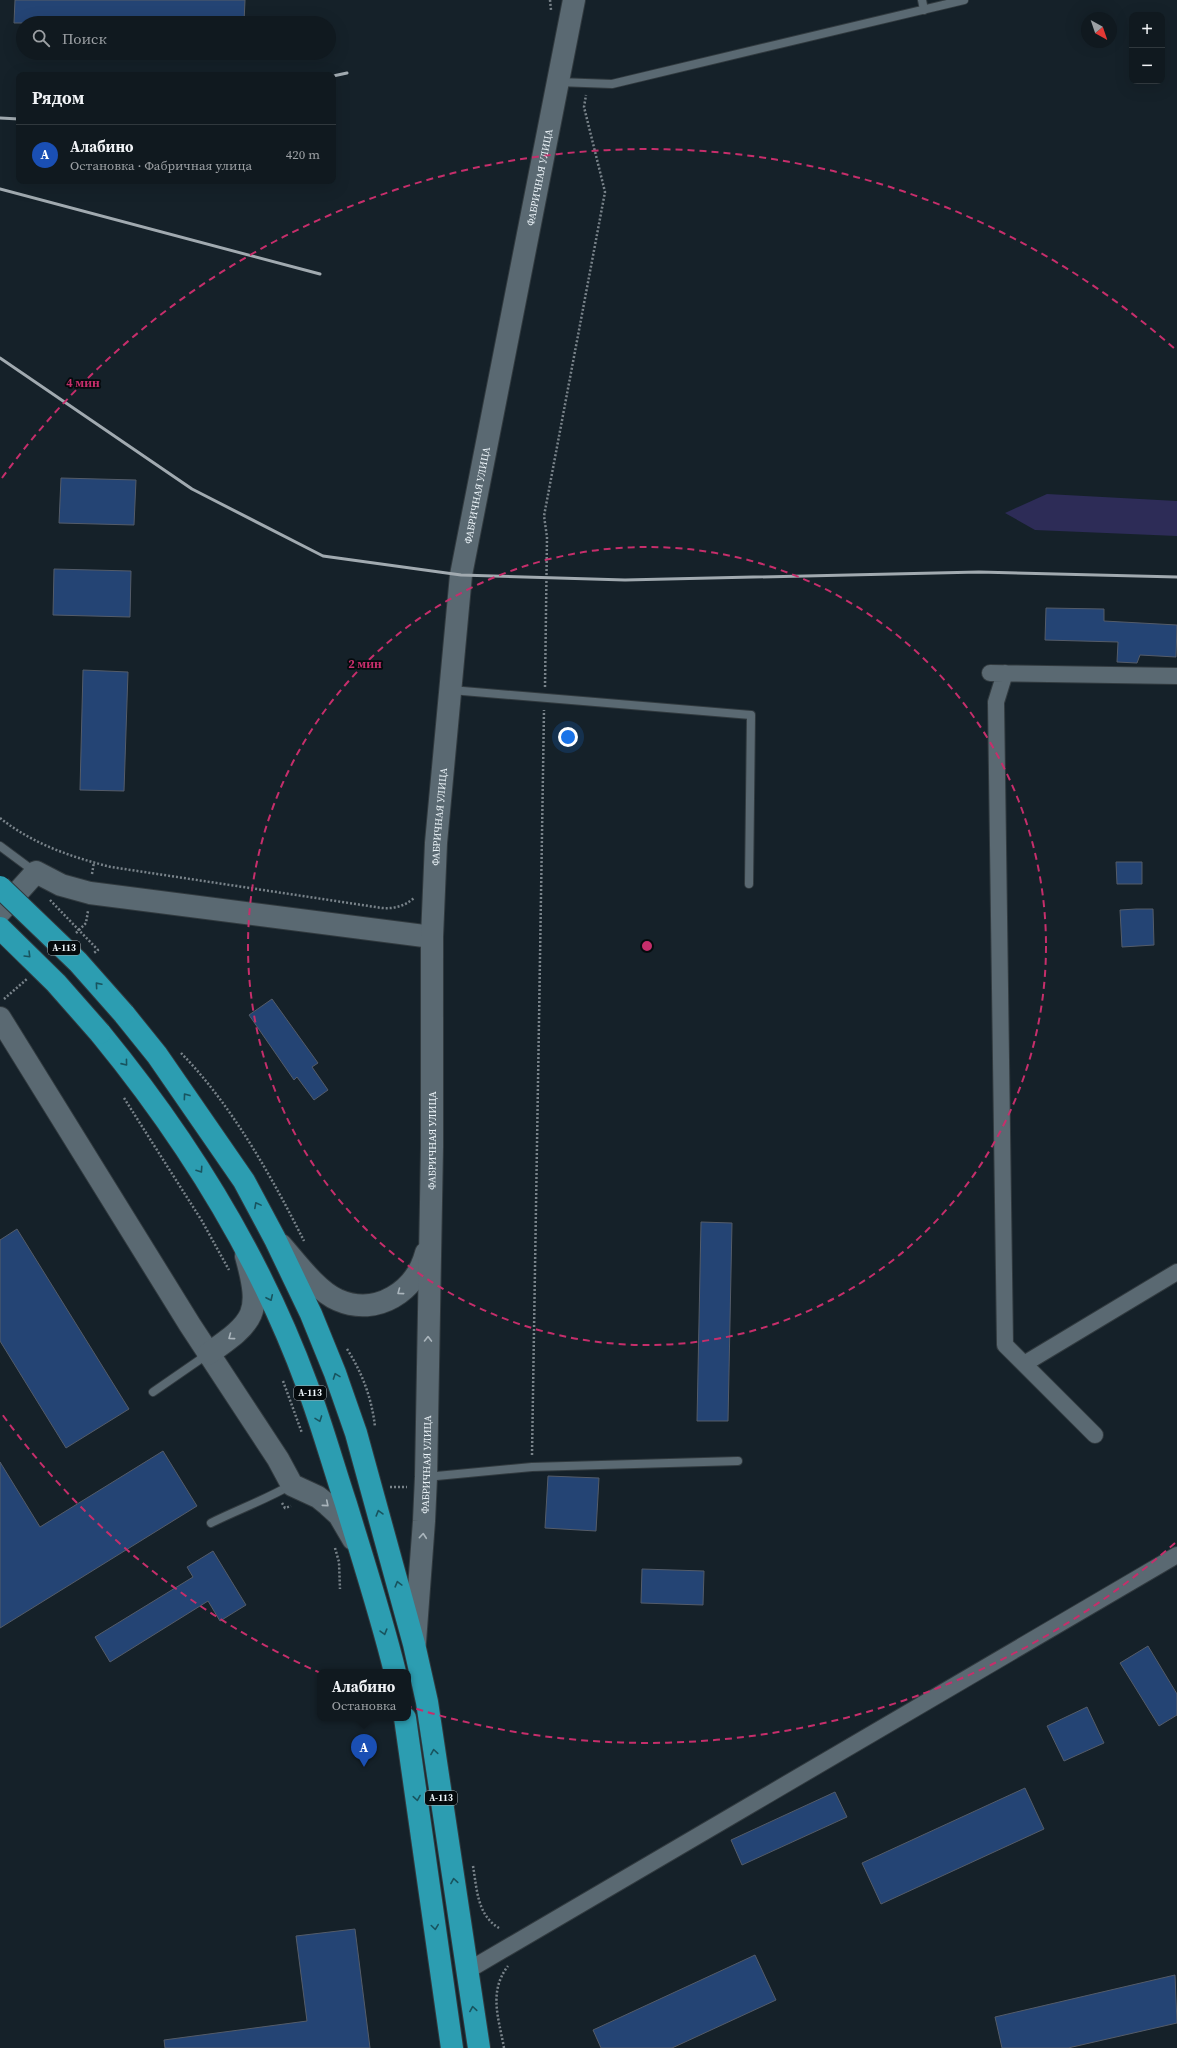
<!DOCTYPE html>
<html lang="ru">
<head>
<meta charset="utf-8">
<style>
	body { margin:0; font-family:"Source Serif 4",serif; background:#1e262c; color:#f1f3f6 }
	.controls { position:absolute; right:12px; top:12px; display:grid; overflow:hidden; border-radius:8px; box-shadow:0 4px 16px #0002 }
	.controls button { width:36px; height:36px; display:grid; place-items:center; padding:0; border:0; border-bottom:1px solid #30383d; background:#10191f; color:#f1f3f6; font:20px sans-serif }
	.compass { position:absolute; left:1081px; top:12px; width:36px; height:36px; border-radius:50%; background:#10191f; box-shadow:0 4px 16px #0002; rotate:140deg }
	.you { position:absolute; left:568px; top:737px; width:14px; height:14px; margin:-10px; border:3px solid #fff; border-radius:50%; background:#1a73e8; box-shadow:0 0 0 6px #1a73e833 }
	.badge { display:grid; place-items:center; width:26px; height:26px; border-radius:50%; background:#d93025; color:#fff; font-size:13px; font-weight:700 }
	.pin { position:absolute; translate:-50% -33px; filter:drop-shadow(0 1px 2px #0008) }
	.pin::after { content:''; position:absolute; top:21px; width:14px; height:12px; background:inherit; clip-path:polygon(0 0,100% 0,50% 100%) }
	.popup { position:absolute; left:317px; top:1669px; width:94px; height:52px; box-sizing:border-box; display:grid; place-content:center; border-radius:8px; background:#10191f; filter:drop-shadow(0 1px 3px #0005); font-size:13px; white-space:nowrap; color:#9ca0a4 }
	.popup b { font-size:15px; color:#f1f3f6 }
	.popup::after { content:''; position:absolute; left:50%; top:100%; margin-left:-8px; border:8px solid transparent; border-top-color:#10191f }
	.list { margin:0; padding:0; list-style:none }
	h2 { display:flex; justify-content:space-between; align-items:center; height:52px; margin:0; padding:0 16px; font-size:17px }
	h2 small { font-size:13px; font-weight:400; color:#9ca0a4 }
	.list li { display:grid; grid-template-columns:26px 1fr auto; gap:12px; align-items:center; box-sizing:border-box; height:60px; padding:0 16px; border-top:1px solid #30383d }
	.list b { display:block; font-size:15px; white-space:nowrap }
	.list p { margin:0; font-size:13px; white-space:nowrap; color:#9ca0a4 }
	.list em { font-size:13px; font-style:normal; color:#9ca0a4 }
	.icon { flex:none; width:22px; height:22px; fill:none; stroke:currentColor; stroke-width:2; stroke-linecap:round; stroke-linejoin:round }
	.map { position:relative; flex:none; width:1177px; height:2048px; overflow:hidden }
	.search { position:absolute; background:#10191f; box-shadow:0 4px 16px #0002; left:16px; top:16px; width:320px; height:44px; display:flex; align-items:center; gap:10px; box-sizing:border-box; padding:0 14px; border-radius:22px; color:#9ca0a4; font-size:15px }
	.panel { position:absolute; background:#10191f; box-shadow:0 4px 16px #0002; left:16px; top:72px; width:320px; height:112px; border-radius:8px }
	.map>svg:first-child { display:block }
</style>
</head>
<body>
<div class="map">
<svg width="1177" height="2048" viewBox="0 0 1177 2048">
	<rect width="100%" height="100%" fill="#152129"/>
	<path fill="#2d2c57" d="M1047,494L1177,501V536L1035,530L1005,513Z"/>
	<path fill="#244474" stroke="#545c69" d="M15,0H245L244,23H14Z
		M61,478L136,480L134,525L59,523Z
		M54,569L131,571L130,617L53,615Z
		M1046,608L1104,609V621L1177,625L1176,657L1140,655L1137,663L1117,662L1118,642L1045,640Z
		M83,670L128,672L124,791L80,790Z
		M1116,862H1142V884H1117Z
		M1136,909H1153L1154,945L1122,947L1120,910Z
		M272,999L318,1063L312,1067L328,1090L314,1100L297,1077L294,1080L249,1015Z
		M701,1222L732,1223L728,1421H697Z
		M17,1229L129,1409L66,1448L0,1341V1240Z
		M163,1451L197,1506L0,1628V1462L40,1527Z
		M548,1476L599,1478L596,1531L545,1528Z
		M213,1551L246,1605L220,1621L208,1601L110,1662L95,1637L193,1577L187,1567Z
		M642,1569L704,1571L703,1605L641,1603Z
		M1148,1646L1177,1694V1715L1159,1726L1120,1663Z
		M1087,1707L1104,1743L1064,1761L1047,1726Z
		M1025,1788L1044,1829L881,1904L862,1863Z
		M835,1792L847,1817L742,1865L731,1840Z
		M355,1929L370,2048H165L164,2040L307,2021L296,1936Z
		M755,1955L776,2000L672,2048H601L593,2030Z
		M1175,1975L1177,2023L1068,2048H1002L995,2017Z"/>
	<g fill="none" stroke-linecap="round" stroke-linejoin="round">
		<g stroke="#313a3f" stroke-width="10">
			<path id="lane" d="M922,0L924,10
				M558,82L612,84L964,0
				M451,690L751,715L749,884
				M0,846L35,872
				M153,1392L208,1354
				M426,1477L532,1467L738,1461
				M211,1523C237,1510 265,1500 291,1485"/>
		</g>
		<g stroke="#313a3f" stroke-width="18">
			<path id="street" d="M990,673L1177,676
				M1005,673L996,702L1005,1345L1095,1435
				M1024,1364L1177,1272
				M467,1971L1177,1555"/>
		</g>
		<g stroke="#313a3f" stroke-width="24">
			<g id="secondary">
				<path d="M0,912L36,872L61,885L90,893L432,937"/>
				<path d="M0,1018L190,1325L278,1459L292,1485L318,1497L328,1505L339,1515L353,1539"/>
				<path d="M281,1245C296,1262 317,1291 338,1300C377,1317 416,1291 426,1253"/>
				<path d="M208,1354C255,1321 262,1314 246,1256"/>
				<path id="s1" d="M415,1642L424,1521L426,1477L432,1147V937L436,843L461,575L574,0"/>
			</g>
		</g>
		<g stroke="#313a3f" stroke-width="24">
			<path id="highway" d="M124,1014L157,1055L244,1181L275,1239L311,1314L335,1373L356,1433L414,1644L427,1702L479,2048
				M100,1033C187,1139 260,1257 307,1385C322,1425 333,1465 346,1504C363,1560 381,1615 395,1672
				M405,1718L452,2048"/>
		</g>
		<path stroke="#79838a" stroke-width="2.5" stroke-dasharray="2 2" stroke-linecap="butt" d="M550,0L551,10
			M545,687L547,537L544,516L605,192L584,107L586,95
			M0,818C33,844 71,857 111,867L382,908C394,909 405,906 414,898
			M92,874L94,862
			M76,933L86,923L88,911
			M4,999L27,979
			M181,1053C231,1104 272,1177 304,1241
			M124,1098L202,1221L229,1270
			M347,1349C362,1372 372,1399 375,1427
			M283,1381L302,1433
			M532,1455L544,710
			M390,1487H407
			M282,1503L285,1508L291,1506
			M335,1548L339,1562L340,1589
			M473,1866C477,1889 477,1915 499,1928
			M504,2048C499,2019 488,1992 508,1966"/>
		<use href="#lane" stroke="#5a6972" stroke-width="8"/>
		<use href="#street" stroke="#5a6972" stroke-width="16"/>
		<use href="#secondary" stroke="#5a6972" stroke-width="22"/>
		<use href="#highway" stroke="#2c9db1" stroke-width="22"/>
		<path stroke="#a1aab0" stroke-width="3" d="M333,76L347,73
			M0,118L19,119
			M0,189L320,274
			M0,358L192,489L323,556L461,575L625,580L979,572L1177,577"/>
		<g stroke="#313a3f" stroke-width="24" stroke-linecap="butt">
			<path id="highway-bridge" d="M0,887L78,962L124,1014
				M0,928L56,983L100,1033"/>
		</g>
		<path stroke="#79838a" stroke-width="2.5" stroke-dasharray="2 2" stroke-linecap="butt" d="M50,900L98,950L94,953"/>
		<use href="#highway-bridge" stroke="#2c9db1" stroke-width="22"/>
	</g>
	<defs><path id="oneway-chevron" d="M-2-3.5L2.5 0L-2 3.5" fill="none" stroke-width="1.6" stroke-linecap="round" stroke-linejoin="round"/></defs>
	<g stroke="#18545f">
		<use href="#oneway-chevron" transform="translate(28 955) rotate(45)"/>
		<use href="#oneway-chevron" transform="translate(98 985) rotate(-131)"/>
		<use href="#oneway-chevron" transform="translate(125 1063) rotate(51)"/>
		<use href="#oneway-chevron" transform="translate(186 1096) rotate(-126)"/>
		<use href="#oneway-chevron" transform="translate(200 1170) rotate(56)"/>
		<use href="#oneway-chevron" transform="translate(257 1205) rotate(-118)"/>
		<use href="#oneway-chevron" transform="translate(270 1298) rotate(65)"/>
		<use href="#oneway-chevron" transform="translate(336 1376) rotate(-110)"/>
		<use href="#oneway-chevron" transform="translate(319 1419) rotate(70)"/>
		<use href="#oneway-chevron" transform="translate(379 1513) rotate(-106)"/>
		<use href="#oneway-chevron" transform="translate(398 1584) rotate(-105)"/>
		<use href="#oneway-chevron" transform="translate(384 1632) rotate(74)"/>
		<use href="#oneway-chevron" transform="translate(434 1752) rotate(-99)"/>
		<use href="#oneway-chevron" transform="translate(417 1798) rotate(81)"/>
		<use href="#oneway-chevron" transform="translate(454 1881) rotate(-99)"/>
		<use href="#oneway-chevron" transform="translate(435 1927) rotate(82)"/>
		<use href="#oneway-chevron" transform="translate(473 2009) rotate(-99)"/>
	</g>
	<g stroke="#aab5bc">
		<use href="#oneway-chevron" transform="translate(400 1292) rotate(143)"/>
		<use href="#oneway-chevron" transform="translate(231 1337) rotate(143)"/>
		<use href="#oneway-chevron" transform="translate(428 1339) rotate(-89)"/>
		<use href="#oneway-chevron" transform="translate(326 1504) rotate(40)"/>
		<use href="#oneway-chevron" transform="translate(423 1536) rotate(-85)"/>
	</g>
	<g fill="none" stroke="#c62e6b" stroke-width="2" stroke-dasharray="7 5">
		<circle cx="647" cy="946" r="399"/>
		<path d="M1175 1543A797 797 0 0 1 2 1414M2 478A797 797 0 0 1 1175 349"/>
	</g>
	<g text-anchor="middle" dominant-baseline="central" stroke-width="3.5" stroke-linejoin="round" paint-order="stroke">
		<g fill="#050a0d" stroke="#a7aeb2" stroke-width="1">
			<rect x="48" y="941" width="32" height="14" rx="3"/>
			<rect x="294" y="1386" width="32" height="14" rx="3"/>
			<rect x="425" y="1791" width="32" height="14" rx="3"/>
		</g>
		<g font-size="9" font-weight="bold" fill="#ecf4f9">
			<text x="64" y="948">А-113</text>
			<text x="310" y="1393">А-113</text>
			<text x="441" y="1798">А-113</text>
		</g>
		<g font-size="10" fill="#ecf4f9" stroke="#050a0d">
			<text stroke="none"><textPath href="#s1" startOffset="1474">ФАБРИЧНАЯ УЛИЦА</textPath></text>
			<text stroke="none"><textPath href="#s1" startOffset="1150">ФАБРИЧНАЯ УЛИЦА</textPath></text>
			<text stroke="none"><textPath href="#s1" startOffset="826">ФАБРИЧНАЯ УЛИЦА</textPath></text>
			<text stroke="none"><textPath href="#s1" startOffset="502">ФАБРИЧНАЯ УЛИЦА</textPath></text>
			<text stroke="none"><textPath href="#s1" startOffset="178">ФАБРИЧНАЯ УЛИЦА</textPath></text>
		</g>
	</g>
	<circle cx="647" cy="946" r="6" fill="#c62e6b" stroke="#050a0d" stroke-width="2"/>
	<g font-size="12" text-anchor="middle" font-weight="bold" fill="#c62e6b" stroke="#050a0d" stroke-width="3.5" stroke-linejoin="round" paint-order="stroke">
		<text x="83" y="387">4 мин</text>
		<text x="365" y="668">2 мин</text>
	</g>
</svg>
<div class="controls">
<button>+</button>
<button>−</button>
</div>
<svg class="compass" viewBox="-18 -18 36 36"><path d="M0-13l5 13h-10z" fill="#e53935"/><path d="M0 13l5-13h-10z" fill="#9ca0a4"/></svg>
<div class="you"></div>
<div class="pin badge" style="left:364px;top:1767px;background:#1a4fb4">A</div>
<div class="popup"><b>Алабино</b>Остановка</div>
<div class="search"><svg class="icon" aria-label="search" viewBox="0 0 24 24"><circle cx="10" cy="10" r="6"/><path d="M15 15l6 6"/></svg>Поиск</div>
<section class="panel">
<h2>Рядом<small></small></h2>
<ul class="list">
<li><span class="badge" style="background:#1a4fb4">A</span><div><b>Алабино</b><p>Остановка · Фабричная улица</p></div><em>420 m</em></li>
</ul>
</section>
</div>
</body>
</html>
